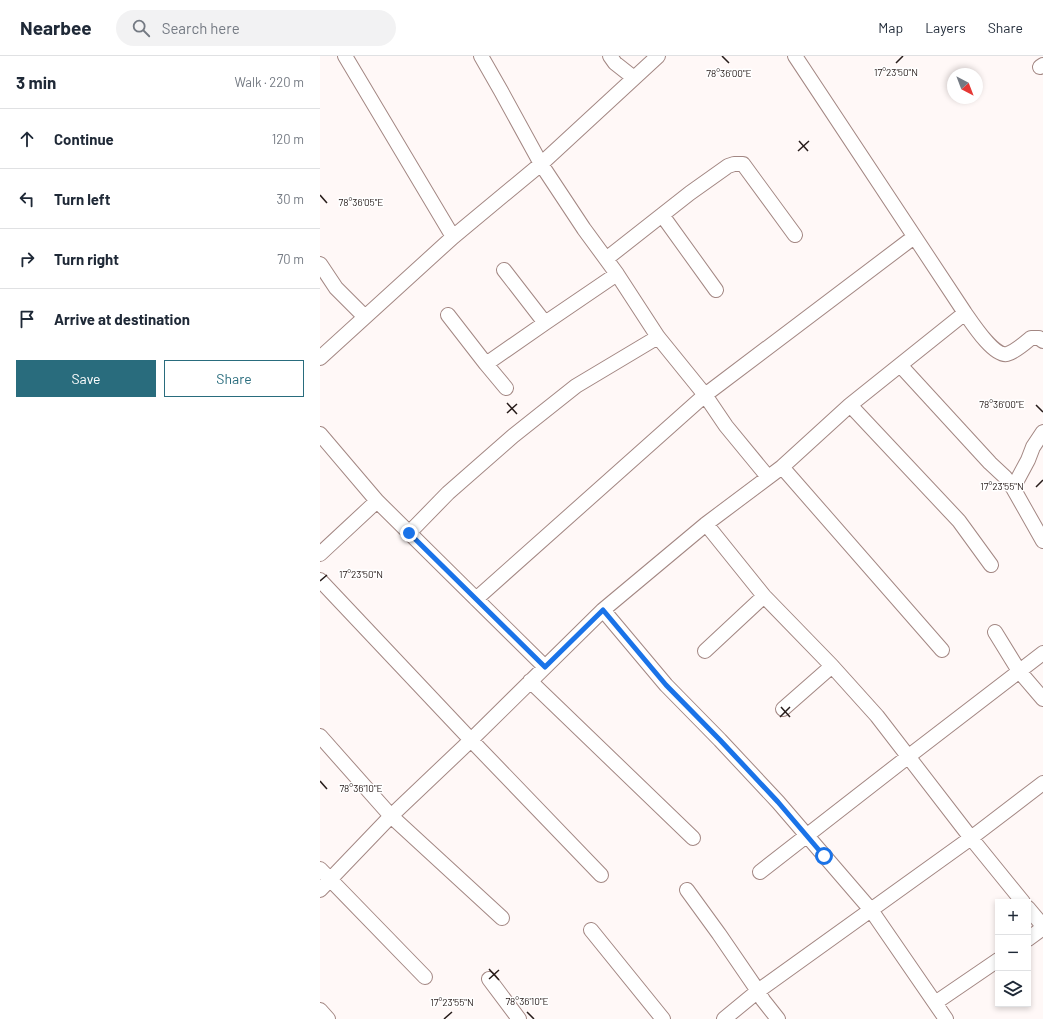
<!DOCTYPE html>
<html lang="en">
<head>
<meta charset="utf-8">
<style>
	body { margin:0; font-family:Barlow,sans-serif; background:#f2f2f3; color:#1f2937 }
	.controls { position:absolute; right:12px; bottom:12px; display:grid; overflow:hidden; border-radius:0px; box-shadow:0 2px 6px #0003 }
	.controls button { width:36px; height:36px; display:grid; place-items:center; padding:0; border:0; border-bottom:1px solid #e0e1e3; background:#fff; color:#1f2937; font:20px sans-serif }
	.compass { position:absolute; left:627px; top:12px; width:36px; height:36px; border-radius:50%; background:#fff; box-shadow:0 2px 6px #0003; rotate:138deg }
	.stop { position:absolute; width:12px; height:12px; margin:-9px; border:3px solid #1a73e8; border-radius:50%; background:#fff }
	.stop.end { background:#1a73e8; border-color:#fff; box-shadow:0 1px 4px #0008 }
	.list { margin:0; padding:0; list-style:none }
	h2 { display:flex; justify-content:space-between; align-items:center; height:52px; margin:0; padding:0 16px; font-size:17px }
	h2 small { font-size:13px; font-weight:400; color:#747a83 }
	.list li { display:grid; grid-template-columns:26px 1fr auto; gap:12px; align-items:center; box-sizing:border-box; height:60px; padding:0 16px; border-top:1px solid #e0e1e3 }
	.list b { display:block; font-size:15px; white-space:nowrap }
	.list em { font-size:13px; font-style:normal; color:#747a83 }
	.actions { display:flex; gap:8px; padding:12px 16px }
	.actions a { flex:1; padding:9px 0; border:1px solid #296c7d; border-radius:0px; text-align:center; font-size:14px; color:#296c7d }
	.actions .main { background:#296c7d; color:#fff }
	.icon { flex:none; width:22px; height:22px; fill:none; stroke:currentColor; stroke-width:2; stroke-linecap:round; stroke-linejoin:round }
	.map { position:relative; flex:none; width:723px; height:963px; overflow:hidden }
	header { display:flex; align-items:center; gap:24px; box-sizing:border-box; height:56px; padding:0 20px; background:#fff; border-bottom:1px solid #e0e1e3 }
	header strong { font-size:19px }
	nav { display:flex; gap:22px; margin-inline-start:auto; font-size:14px }
	.search { width:280px; height:36px; background:#f2f2f3; display:flex; align-items:center; gap:10px; box-sizing:border-box; padding:0 14px; border-radius:22px; color:#747a83; font-size:15px }
	main { display:flex }
	aside { flex:1; background:#fff }
	.map>svg:first-child { display:block }
</style>
</head>
<body>
<header>
<strong>Nearbee</strong>
<div class="search"><svg class="icon" aria-label="search" viewBox="0 0 24 24"><circle cx="10" cy="10" r="6"/><path d="M15 15l6 6"/></svg>Search here</div>
<nav><a>Map</a><a>Layers</a><a>Share</a></nav>
</header>
<main>
<aside>
<h2>3 min<small>Walk · 220 m</small></h2>
<ul class="list">
<li><svg class="icon" aria-label="ahead" viewBox="0 0 24 24"><path d="M12 20V5M6 11l6-6 6 6"/></svg><div><b>Continue</b></div><em>120 m</em></li>
<li><svg class="icon" aria-label="left" viewBox="0 0 24 24"><path d="M17 20v-9H6M10 6l-5 5 5 5"/></svg><div><b>Turn left</b></div><em>30 m</em></li>
<li><svg class="icon" aria-label="right" viewBox="0 0 24 24"><path d="M7 20v-9h11M14 6l5 5-5 5"/></svg><div><b>Turn right</b></div><em>70 m</em></li>
<li><svg class="icon" aria-label="arrive" viewBox="0 0 24 24"><path d="M6 21V4h12l-3 4 3 4H6"/></svg><div><b>Arrive at destination</b></div></li>
</ul>
<div class="actions"><a class="main">Save</a><a>Share</a></div>
</aside>
<div class="map">
<svg width="723" height="963" viewBox="0 0 723 963">
	<rect width="100%" height="100%" fill="#fff8f7"/>
	<g fill="none" stroke-linecap="round" stroke-linejoin="round">
		<g stroke="#a38783" stroke-width="16">
			<path id="street" d="M25,0L133,181
				M161,0L181,35L221,108L264,173L297,218L338,281L385,339L406,370L448,421
				M290,0L295,7L314,22
				M475,0L645,257C652,267 674,301 687,298C695,296 705,287 711,282H719L723,285
				M720,11L723,9
				M342,159L396,234
				M286,203L370,137L408,110L414,108H423L475,179
				M0,208L16,232L45,261
				M184,214L225,267
				M128,259L166,308L186,332
				M0,302L133,181L221,108L338,0
				M166,308L225,267L297,218
				M580,309L670,407L685,421L693,432L723,485
				M530,349L639,465L671,509
				M0,378L57,445L225,611
				M462,411L622,594
				M693,432L708,404L713,391L723,376
				M386,468L444,540L512,610L557,660L651,782L703,846
				M89,477L128,437L193,380L256,330L338,281
				M0,498L57,445
				M0,524L151,684L281,819
				M156,543L385,339L594,181
				M283,554L346,629L400,684L458,746L551,854L626,963
				M675,576L699,615L723,643
				M385,595L444,540
				M210,625L373,782
				M463,653L512,610
				M0,680L71,760L182,862
				M0,813L105,921
				M440,816L589,700L723,597
				M0,834L71,760L151,684L283,554L386,468L462,411L530,349L645,257
				M367,834L399,878L438,935L651,782L723,727
				M708,852L723,870
				M271,874L343,963
				M708,883L723,872
				M169,923L199,963
				M615,947L678,904
				M0,954L8,963
				M404,963L438,935L443,944L458,963"/>
		</g>
		<use href="#street" stroke="#fff" stroke-width="14"/>
	</g>
	<g fill="none" stroke-linecap="round" stroke-linejoin="round">
		<path stroke="#1a73e8" stroke-width="5" d="M89,477L225,611L283,554L346,629L400,684L458,746L504,800"/>
	</g>
	<path fill="none" stroke="#271c1a" stroke-width="1.5" d="M402,0L409,7M576,7L583,0M479,85L488,95M478,95L489,85M0,139L7,147M187,347L197,358M716,349L723,356M187,357L197,348M716,431L723,424M0,525L7,519M461,651L470,661M460,661L470,651M0,725L7,733M169,913L179,924M169,923L179,914M207,956L214,963M124,963L132,956"/>
	<g font-size="10" text-anchor="middle" fill="#271c1a" stroke="#fff" stroke-width="3" stroke-linejoin="round" paint-order="stroke">
		<text x="576" y="20">17°23'50"N</text>
		<text x="409" y="21">78°36'00"E</text>
		<text x="41" y="150">78°36'05"E</text>
		<text x="682" y="352">78°36'00"E</text>
		<text x="682" y="434">17°23'55"N</text>
		<text x="41" y="522">17°23'50"N</text>
		<text x="41" y="736">78°36'10"E</text>
		<text x="207" y="949">78°36'10"E</text>
		<text x="132" y="950">17°23'55"N</text>
	</g>
</svg>
<div class="controls">
<button>+</button>
<button>−</button>
<button><svg class="icon" aria-label="layers" viewBox="0 0 24 24"><path d="M12 4l9 5-9 5-9-5zM3 14l9 5 9-5"/></svg></button>
</div>
<svg class="compass" viewBox="-18 -18 36 36"><path d="M0-13l5 13h-10z" fill="#e53935"/><path d="M0 13l5-13h-10z" fill="#747a83"/></svg>
<div class="stop" style="left:504px;top:800px"></div>
<div class="stop end" style="left:89px;top:477px"></div>
</div>
</main>
</body>
</html>
